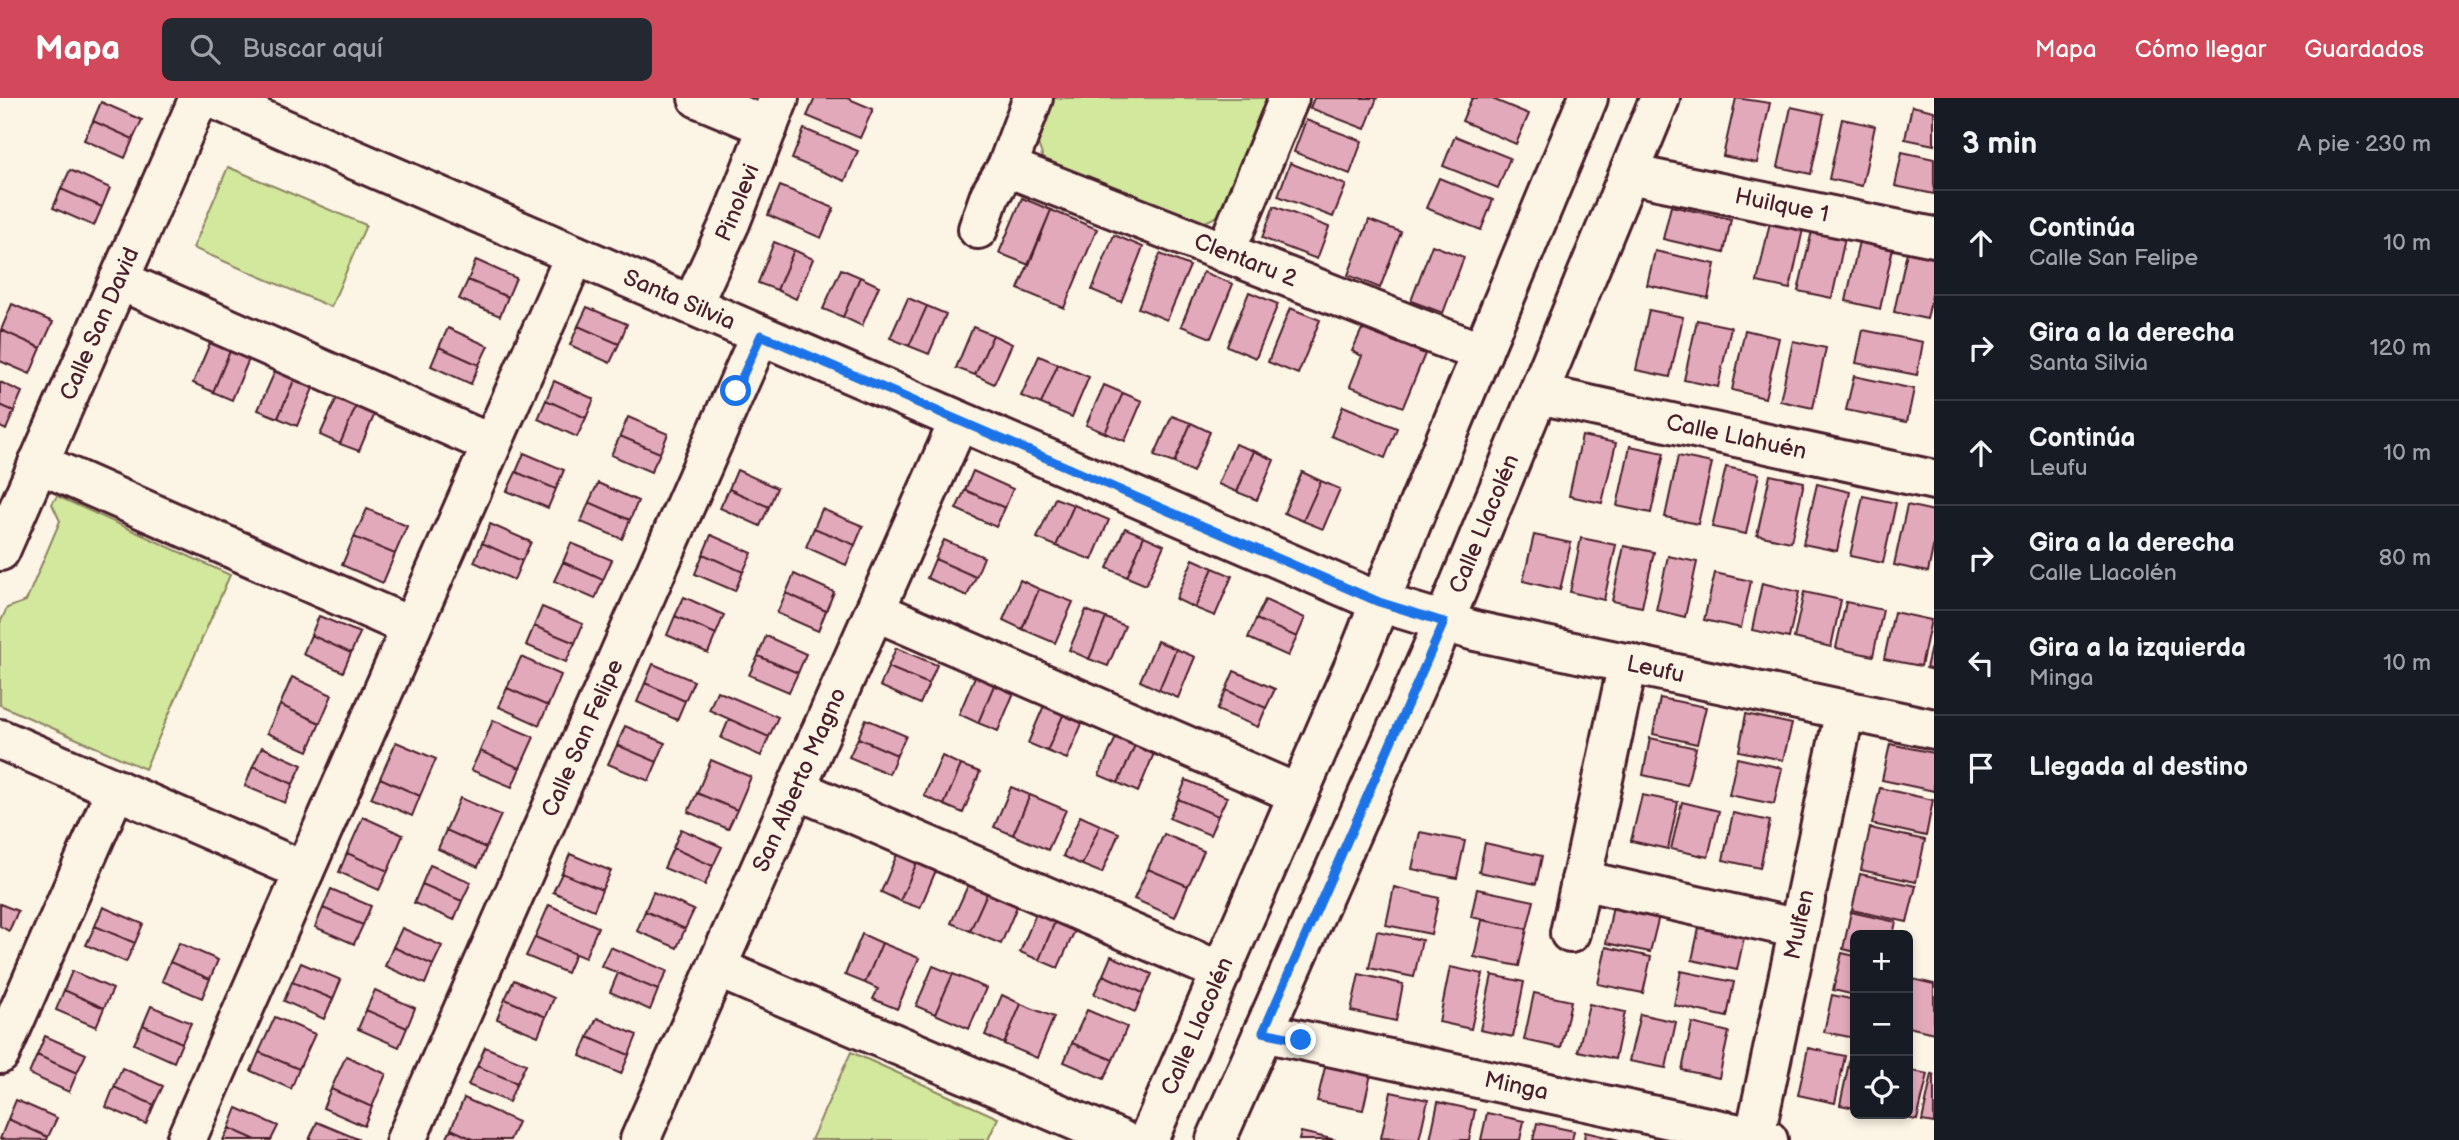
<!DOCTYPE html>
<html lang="es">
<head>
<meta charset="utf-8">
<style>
	body { margin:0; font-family:"Balsamiq Sans",sans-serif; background:#242831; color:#f1f3f6 }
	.controls { position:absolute; right:21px; bottom:21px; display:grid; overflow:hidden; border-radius:10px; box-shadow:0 4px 10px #0003 }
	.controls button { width:63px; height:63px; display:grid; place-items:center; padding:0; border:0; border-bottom:2px solid #363941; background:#171b24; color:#f1f3f6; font:35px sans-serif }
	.stop { position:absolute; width:21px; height:21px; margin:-16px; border:5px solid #1a73e8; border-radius:50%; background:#fff }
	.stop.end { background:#1a73e8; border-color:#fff; box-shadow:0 2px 7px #0008 }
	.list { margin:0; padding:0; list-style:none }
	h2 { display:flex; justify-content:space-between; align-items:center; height:91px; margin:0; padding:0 28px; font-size:30px }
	h2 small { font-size:23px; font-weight:400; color:#9ea1a6 }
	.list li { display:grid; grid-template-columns:46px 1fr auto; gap:21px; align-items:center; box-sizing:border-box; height:105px; padding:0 28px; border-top:2px solid #363941 }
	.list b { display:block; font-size:26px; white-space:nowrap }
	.list p { margin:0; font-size:23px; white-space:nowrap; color:#9ea1a6 }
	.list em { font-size:23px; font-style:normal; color:#9ea1a6 }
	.icon { flex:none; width:38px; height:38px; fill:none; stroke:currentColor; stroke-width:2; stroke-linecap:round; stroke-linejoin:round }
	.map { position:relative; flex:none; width:1934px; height:1042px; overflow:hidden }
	header { display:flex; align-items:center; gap:42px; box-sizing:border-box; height:98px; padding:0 35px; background:#d1495b; color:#fff }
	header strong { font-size:33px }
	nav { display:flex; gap:38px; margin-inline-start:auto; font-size:24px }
	.search { width:490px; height:63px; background:#242831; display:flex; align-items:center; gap:18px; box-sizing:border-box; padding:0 24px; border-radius:10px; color:#9ea1a6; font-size:26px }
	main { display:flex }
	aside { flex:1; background:#171b24 }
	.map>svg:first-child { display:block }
</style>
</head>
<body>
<header>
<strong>Mapa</strong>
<div class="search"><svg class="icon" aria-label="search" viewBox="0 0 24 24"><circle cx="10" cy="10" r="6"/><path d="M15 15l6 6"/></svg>Buscar aquí</div>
<nav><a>Mapa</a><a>Cómo llegar</a><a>Guardados</a></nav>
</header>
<main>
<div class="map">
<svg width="1934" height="1042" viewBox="0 0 1934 1042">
	<rect width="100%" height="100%" fill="#fcf5e5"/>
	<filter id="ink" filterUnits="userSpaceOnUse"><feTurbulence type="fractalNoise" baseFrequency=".0143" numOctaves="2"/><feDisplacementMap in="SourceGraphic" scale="14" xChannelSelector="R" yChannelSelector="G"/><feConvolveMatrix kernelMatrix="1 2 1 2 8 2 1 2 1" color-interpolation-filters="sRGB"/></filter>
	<g filter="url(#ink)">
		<path fill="#d2e89d" stroke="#8e8464" stroke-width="2" d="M1053,0H1269L1231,112L1203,125L1055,71L1043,60L1036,40Z
			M228,69L366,127L331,209L193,150Z
			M57,398L230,477L145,671L0,607V525L7,510L26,503L60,423L52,406Z
			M851,954L998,1020L988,1042H811Z"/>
		<path fill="#e2a9ba" stroke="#4a1f2b" stroke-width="2" d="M815,0H847L873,11L860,40L807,18Z
			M1314,0H1377L1365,31L1310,10Z
			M1472,0H1490L1529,16L1516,46L1462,23Z
			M1736,0L1770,5L1757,65L1723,58Z
			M101,4L142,22L133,41L93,23Z
			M1912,8L1934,13V47L1905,41Z
			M1791,9L1824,16L1811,76L1778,69Z
			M1842,21L1875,28L1862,88L1829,81Z
			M1306,22L1362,43L1350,76L1294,54Z
			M93,23L133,41L125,60L84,42Z
			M804,31L858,53L845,83L792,61Z
			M1455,38L1510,60L1498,90L1443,68Z
			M1902,54L1934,61V96L1895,88Z
			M1290,65L1346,87L1333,119L1278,98Z
			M70,72L110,90L102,109L61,91Z
			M1439,80L1493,102L1481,132L1426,110Z
			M780,88L834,110L821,140L768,117Z
			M61,91L102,109L94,128L53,110Z
			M1022,100L1051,112L1029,167L999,155Z
			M1274,108L1329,129L1317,161L1262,140Z
			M1671,108L1731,121L1724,155L1663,141Z
			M1051,112L1097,131L1064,210L1018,191Z
			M1369,122L1401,134L1380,190L1348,177Z
			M1770,124L1803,131L1790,191L1757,184Z
			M1812,133L1845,140L1832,200L1798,193Z
			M1114,137L1143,149L1121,204L1092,192Z
			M1859,143L1893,150L1880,211L1846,203Z
			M774,144L794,152L777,192L758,185Z
			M1432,147L1464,159L1443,215L1411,203Z
			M794,152L813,161L796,201L777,192Z
			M1655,153L1715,166L1708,200L1647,187Z
			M1907,154L1934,160V189L1927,221L1894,214Z
			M1160,156L1190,168L1167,222L1138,210Z
			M476,162L516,180L508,199L468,182Z
			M841,171L860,179L843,219L823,211Z
			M1203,174L1233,186L1211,240L1181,228Z
			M860,179L879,188L862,228L843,219Z
			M468,182L508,199L500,218L459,201Z
			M1249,194L1278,206L1256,260L1227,248Z
			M908,200L927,208L909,248L890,240Z
			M12,206L53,224L41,250L1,232Z
			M927,208L946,216L929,256L909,248Z
			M587,209L627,226L619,246L578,228Z
			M1290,210L1320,222L1298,276L1268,264Z
			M1649,212L1683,219L1670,279L1636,272Z
			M1697,222L1731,229L1718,289L1684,282Z
			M578,228L619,246L610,265L570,247Z
			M973,229L993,237L975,277L956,270Z
			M448,230L488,248L479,267L439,249Z
			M1362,231L1425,256L1403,309L1350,288L1362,258L1352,253Z
			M1,232L41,250L30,276L0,263Z
			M1745,232L1779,240L1765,300L1732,292Z
			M1863,232L1923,244L1917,277L1856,265Z
			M993,237L1012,246L994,286L975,277Z
			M1793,243L1826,250L1813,310L1780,303Z
			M210,245L230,253L213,294L193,285Z
			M439,249L479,267L471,286L431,268Z
			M230,253L249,261L232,302L213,294Z
			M1039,258L1058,266L1041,306L1021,298Z
			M1058,266L1089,279L1072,319L1041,306Z
			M276,271L295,280L278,320L258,312Z
			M1854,278L1914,291L1907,324L1846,312Z
			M295,280L314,288L297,328L278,320Z
			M554,283L594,301L586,320L546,302Z
			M0,284L22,294L14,313L0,307Z
			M1104,287L1123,295L1105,335L1086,327Z
			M1123,295L1142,303L1125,343L1105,335Z
			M338,297L357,306L340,346L320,337Z
			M546,302L586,320L577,339L538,321Z
			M357,306L376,313L359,353L340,346Z
			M0,307L14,313L6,332L0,329Z
			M1343,308L1397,330L1385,360L1331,338Z
			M1172,318L1191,325L1174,365L1154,358Z
			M628,319L668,336L660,355L620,338Z
			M1191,325L1210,334L1193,374L1174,365Z
			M620,338L660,355L651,374L611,357Z
			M1582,338L1616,345L1602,405L1569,398Z
			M1235,346L1254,353L1237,394L1218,386Z
			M1630,348L1664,355L1651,415L1617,408Z
			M1254,353L1274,362L1257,402L1237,394Z
			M524,355L564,372L556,391L516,374Z
			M1678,358L1712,365L1698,426L1665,419Z
			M1726,369L1759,376L1746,436L1712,429Z
			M737,372L777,390L769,409L729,391Z
			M973,373L1013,391L1005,410L965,392Z
			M516,374L556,391L548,410L507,393Z
			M1302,374L1321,383L1303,423L1284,415Z
			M1770,377L1804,384L1791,444L1757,437Z
			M1321,383L1340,391L1323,431L1303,423Z
			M598,385L638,403L630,422L589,404Z
			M1817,386L1850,394L1837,453L1803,446Z
			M729,391L769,409L760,428L720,410Z
			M965,392L1005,410L996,429L956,411Z
			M1863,398L1896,405L1883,465L1850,458Z
			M1055,400L1074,407L1056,448L1037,440Z
			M589,404L630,422L622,441L581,424Z
			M1074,407L1109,422L1092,462L1056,448Z
			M1907,407L1934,413V445L1928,474L1894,467Z
			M367,411L407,428L395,456L354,439Z
			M822,411L863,428L855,447L814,430Z
			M490,426L531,444L522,463L482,445Z
			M814,430L855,447L846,467L806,449Z
			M1125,430L1144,438L1127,479L1107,470Z
			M711,437L752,455L743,474L703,456Z
			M1534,437L1571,445L1560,492L1523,483Z
			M1144,438L1164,447L1146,487L1127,479Z
			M354,439L395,456L383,485L342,467Z
			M1581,440L1616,447L1604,502L1570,494Z
			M944,442L984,459L976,479L935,461Z
			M482,445L522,463L514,482L474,464Z
			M571,445L612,462L603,482L563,464Z
			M1624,448L1654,454L1642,509L1612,503Z
			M703,456L743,474L735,493L695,476Z
			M1668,458L1697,464L1685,519L1656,512Z
			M935,461L976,479L967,498L927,480Z
			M1193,461L1213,470L1195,510L1176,501Z
			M563,464L603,482L595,501L554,483Z
			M1213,470L1232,478L1215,518L1195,510Z
			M1715,475L1751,483L1741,530L1704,522Z
			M794,476L834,494L826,513L786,495Z
			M1020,482L1039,491L1022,531L1003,522Z
			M1762,485L1799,494L1789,540L1752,532Z
			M1039,491L1073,504L1055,545L1022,531Z
			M1804,494L1841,502L1831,549L1794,540Z
			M786,495L826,513L818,533L777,515Z
			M684,499L724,517L716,536L675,518Z
			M1265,502L1305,520L1297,539L1256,521Z
			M1846,504L1883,512L1873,558L1836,550Z
			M542,509L583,526L575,545L534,528Z
			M1086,512L1106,520L1089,561L1069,552Z
			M1894,514L1931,522L1921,568L1884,561Z
			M319,518L360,535L351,555L311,537Z
			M675,518L716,536L708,555L667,537Z
			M1106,520L1125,528L1108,568L1089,561Z
			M1256,521L1297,539L1288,558L1248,540Z
			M534,528L575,545L566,564L526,547Z
			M1934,536V572L1926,570Z
			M311,537L351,555L343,574L303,556Z
			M766,538L806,556L798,575L758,558Z
			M1157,543L1176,551L1159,592L1140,583Z
			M896,550L937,567L929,586L888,569Z
			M1176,551L1195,559L1178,600L1159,592Z
			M758,558L798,575L789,594L749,577Z
			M521,559L561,577L548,608L507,590Z
			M653,566L694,583L685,603L645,585Z
			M888,569L929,586L920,606L880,588Z
			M1234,573L1275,591L1266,610L1226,592Z
			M976,576L995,585L978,625L959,616Z
			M292,579L332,597L320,625L280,607Z
			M645,585L685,603L677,622L637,604Z
			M995,585L1015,592L998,633L978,625Z
			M507,590L548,608L539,627L499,609Z
			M1226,592L1266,610L1258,629L1217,612Z
			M717,593L778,619L769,639L709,612Z
			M1660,600L1706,609L1697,646L1653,636Z
			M1045,605L1065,613L1047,653L1028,645Z
			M280,607L320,625L308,653L267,635Z
			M1065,613L1084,621L1067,661L1047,653Z
			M1746,616L1792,626L1783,662L1739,653Z
			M729,621L769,639L761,658L721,640Z
			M866,621L906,638L897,657L858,640Z
			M493,622L534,639L520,670L480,653Z
			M625,628L665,645L657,664L617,647Z
			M1117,637L1136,645L1118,685L1099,677Z
			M858,640L897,657L889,676L849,659Z
			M1650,640L1696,650L1687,687L1643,677Z
			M396,644L436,661L420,698L380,680Z
			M1136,645L1155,653L1138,694L1118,685Z
			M1890,646L1934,655V693L1882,682Z
			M617,647L657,664L649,683L608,666Z
			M262,649L302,667L293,686L253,668Z
			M480,653L520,670L512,689L471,672Z
			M942,658L961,667L944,707L924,698Z
			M1737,660L1782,670L1774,706L1729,697Z
			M711,662L751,679L737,712L697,695Z
			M961,667L980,674L963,715L944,707Z
			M253,668L293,686L285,705L245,688Z
			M380,680L420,698L412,718L371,700Z
			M1186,682L1227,699L1218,718L1178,701Z
			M1011,689L1030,697L1013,737L994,729Z
			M1880,690L1933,702L1926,738L1872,726Z
			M697,695L737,712L728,731L688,714Z
			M1030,697L1066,712L1048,752L1013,737Z
			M1642,697L1678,704L1668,751L1631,743Z
			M460,700L501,717L486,750L446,732Z
			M1178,701L1218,718L1210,737L1169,720Z
			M1682,704L1719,713L1708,759L1671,751Z
			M1733,715L1770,723L1760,770L1723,762Z
			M1080,718L1100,727L1082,767L1063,758Z
			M363,719L403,737L388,773L347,755Z
			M1100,727L1119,735L1102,775L1082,767Z
			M1870,730L1925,742L1916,784L1861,772Z
			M681,731L722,749L713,768L673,750Z
			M446,732L486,750L478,769L438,751Z
			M1420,734L1465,743L1457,780L1412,771Z
			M1164,736L1204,753L1188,788L1148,771Z
			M1485,745L1542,758L1536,786L1479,774Z
			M673,750L713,768L705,787L664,770Z
			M898,754L918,762L900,803L881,794Z
			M347,755L388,773L379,792L339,774Z
			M570,756L611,773L602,792L562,775Z
			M918,762L937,770L920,810L900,803Z
			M430,767L471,784L462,803L422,786Z
			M1148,771L1188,788L1175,819L1134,801Z
			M562,775L602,792L594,812L553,794Z
			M1860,776L1916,788L1907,824L1852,812Z
			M969,785L988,793L970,833L951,825Z
			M422,786L462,803L454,822L414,805Z
			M1394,789L1439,800L1431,836L1386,827Z
			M331,791L371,808L363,827L323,810Z
			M1477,791L1534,803L1527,831L1471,819Z
			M988,793L1018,806L1001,846L970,833Z
			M653,794L694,812L685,831L645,813Z
			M0,806L18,813L9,833L0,828Z
			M549,807L598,829L585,860L535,839Z
			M1613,807L1659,818L1650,854L1606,845Z
			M103,809L143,826L135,845L95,828Z
			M323,810L363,827L354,846L315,829Z
			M645,813L685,831L677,850L637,833Z
			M1037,813L1056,821L1039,862L1020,854Z
			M1851,814L1896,824L1893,837H1855V854L1843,851Z
			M1056,821L1076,830L1058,870L1039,862Z
			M1482,822L1527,831L1519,868L1474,859Z
			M1700,825L1745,835L1737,872L1692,862Z
			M95,828L135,845L126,864L86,847Z
			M402,830L442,848L433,867L393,849Z
			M1377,833L1422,842L1414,879L1369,870Z
			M862,836L882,845L865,885L845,877Z
			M535,839L575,856L567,875L526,858Z
			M179,845L218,862L210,881L170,864Z
			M882,845L919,860L897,911L873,901L878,891L865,885Z
			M393,849L433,867L425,886L385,868Z
			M610,849L667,873L658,892L601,868Z
			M1606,849L1651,859L1643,895L1598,886Z
			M1842,855L1855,858V897L1833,892Z
			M1111,858L1152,876L1143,895L1103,877Z
			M170,864L210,881L202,900L162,883Z
			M301,865L341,882L333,901L292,884Z
			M933,868L953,876L935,916L916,908Z
			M1450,869L1483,876L1471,931L1439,924Z
			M72,873L113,891L104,910L64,892Z
			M1681,873L1734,884L1727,919L1674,907Z
			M618,875L658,892L650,912L610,894Z
			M953,876L986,890L969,931L935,916Z
			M1359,876L1403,886L1396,923L1351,913Z
			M1103,877L1143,895L1135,914L1094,896Z
			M1492,877L1524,884L1513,939L1480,932Z
			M1908,880L1934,886V935L1908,929Z
			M514,882L554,900L546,919L505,901Z
			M292,884L333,901L324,921L284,903Z
			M64,892L104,910L96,929L56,912Z
			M375,892L415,910L407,930L366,912Z
			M1534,895L1571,903L1561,950L1524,942Z
			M1002,897L1021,906L1004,946L985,937Z
			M1832,897L1855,902V940L1824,934Z
			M505,901L546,919L538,938L497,921Z
			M1021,906L1054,919L1037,960L1004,946Z
			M1589,906L1625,914L1615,961L1578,953Z
			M151,908L191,925L182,945L143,927Z
			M366,912L407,930L399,949L358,931Z
			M1087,912L1127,929L1113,962L1072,945Z
			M1640,916L1676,924L1666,970L1629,963Z
			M275,919L315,936L299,971L259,954Z
			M597,920L637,937L629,957L588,939Z
			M1692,925L1729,934L1719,980L1682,972Z
			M143,927L182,945L174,964L134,946Z
			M45,938L86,956L77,975L37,957Z
			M588,939L629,957L621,976L580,958Z
			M1072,945L1113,962L1104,981L1064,964Z
			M485,949L526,966L517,985L477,968Z
			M1808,950L1845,958L1835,1005L1798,997Z
			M259,954L299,971L291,991L251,973Z
			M37,957L77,975L69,994L29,976Z
			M346,958L386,976L372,1009L331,991Z
			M1850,960L1855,961V1010L1840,1007Z
			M1326,965L1371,976L1363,1012L1317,1003Z
			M477,968L517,985L509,1004L468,987Z
			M122,970L163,988L154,1007L114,989Z
			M1908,972L1928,976L1917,1022L1886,1016H1908Z
			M1932,976L1934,977V1025L1922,1023Z
			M114,989L154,1007L146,1026L106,1009Z
			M331,991L372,1009L364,1028L323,1010Z
			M1391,994L1428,1002L1419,1042L1381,1040Z
			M464,1000L518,1024L510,1042H475L451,1031Z
			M16,1002L57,1020L48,1039L8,1021Z
			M1438,1004L1475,1012L1469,1042H1430Z
			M237,1010L278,1028L271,1042H256L229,1030Z
			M1487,1015L1524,1023L1520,1042H1481Z
			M8,1021L48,1039L47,1042L0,1041Z
			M317,1024L358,1041L357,1042H309Z
			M1537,1025L1574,1033L1572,1042H1533Z
			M229,1030L256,1042H223Z
			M451,1031L475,1042H446Z
			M1301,1034L1336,1042H1299Z
			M1585,1034L1619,1042H1584Z"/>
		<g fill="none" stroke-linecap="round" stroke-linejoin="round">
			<g stroke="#4a1f2b" stroke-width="44">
				<g id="minor">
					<path id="s1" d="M212,0L1379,504L1475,533L1934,631"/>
					<path d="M698,0L768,29"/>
					<path id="s2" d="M1007,69L1482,255"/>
					<path id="s3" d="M1629,76L1934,139"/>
					<path d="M978,131L990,97L1007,69L1033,0"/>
					<path d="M1225,155L1289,0"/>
					<path d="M119,182L491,346"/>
					<path id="s4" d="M692,207L730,125L779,0"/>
					<path id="s5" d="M1538,296L1934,382"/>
					<path d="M38,365L411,529"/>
					<path id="s6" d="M0,453L199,0"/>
					<path d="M875,513L1298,696"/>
					<path d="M0,641L304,773"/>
					<path d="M796,691L1222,874"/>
					<path d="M1581,782L1799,831"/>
					<path d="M1570,835L1628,565"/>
					<path d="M717,870L1121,1042"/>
					<path id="s7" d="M1263,934L1768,1042"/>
					<path d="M0,956L116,691"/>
					<path d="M186,1042L575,157"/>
					<path id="s8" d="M406,1042L760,237"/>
					<path id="s9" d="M640,1042L959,323"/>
					<path id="s10" d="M1148,1042L1358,559L1421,401L1588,0"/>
					<path id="s11" d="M1216,1042L1444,524L1660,0"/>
					<path id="s12" d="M1754,1042L1845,612"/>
				</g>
			</g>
			<use href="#minor" stroke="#fcf5e5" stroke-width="38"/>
		</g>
	</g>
	<g fill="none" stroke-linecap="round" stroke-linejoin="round" filter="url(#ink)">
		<path stroke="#1a73e8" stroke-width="9" d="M736,293L761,237L1379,504L1444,524L1263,934L1301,942"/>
	</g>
	<g text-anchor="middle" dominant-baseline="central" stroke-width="5" stroke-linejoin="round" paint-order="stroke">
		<g font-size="23" fill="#4a1f2b" stroke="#fcf5e5">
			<text stroke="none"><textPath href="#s4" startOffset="112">Pinolevi</textPath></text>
			<text stroke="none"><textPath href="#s3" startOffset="156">Huilque 1</textPath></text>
			<text stroke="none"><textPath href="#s2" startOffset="256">Clentaru 2</textPath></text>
			<text stroke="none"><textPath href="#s1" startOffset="509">Santa Silvia</textPath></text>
			<text stroke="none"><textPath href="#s6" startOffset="248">Calle San David</textPath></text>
			<text stroke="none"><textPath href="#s5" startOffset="203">Calle Llahuén</textPath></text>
			<text stroke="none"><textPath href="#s11" startOffset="672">Calle Llacolén</textPath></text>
			<text stroke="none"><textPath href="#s1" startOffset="1556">Leufu</textPath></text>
			<text stroke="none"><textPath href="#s8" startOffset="439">Calle San Felipe</textPath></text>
			<text stroke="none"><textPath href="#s9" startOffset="394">San Alberto Magno</textPath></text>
			<text stroke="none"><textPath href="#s12" startOffset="220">Mulfen</textPath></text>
			<text stroke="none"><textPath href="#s10" startOffset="124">Calle Llacolén</textPath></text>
			<text stroke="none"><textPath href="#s7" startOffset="259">Minga</textPath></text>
		</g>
	</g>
</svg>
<div class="controls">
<button>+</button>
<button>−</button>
<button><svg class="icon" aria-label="locate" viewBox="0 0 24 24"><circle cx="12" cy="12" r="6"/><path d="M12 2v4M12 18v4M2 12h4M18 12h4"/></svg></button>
</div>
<div class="stop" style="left:736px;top:293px"></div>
<div class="stop end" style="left:1301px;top:942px"></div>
</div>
<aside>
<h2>3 min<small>A pie · 230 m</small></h2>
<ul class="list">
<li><svg class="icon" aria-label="ahead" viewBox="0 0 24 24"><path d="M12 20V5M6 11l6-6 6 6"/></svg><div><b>Continúa</b><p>Calle San Felipe</p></div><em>10 m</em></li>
<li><svg class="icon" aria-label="right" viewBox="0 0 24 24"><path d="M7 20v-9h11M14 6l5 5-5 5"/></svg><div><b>Gira a la derecha</b><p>Santa Silvia</p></div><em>120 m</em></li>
<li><svg class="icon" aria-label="ahead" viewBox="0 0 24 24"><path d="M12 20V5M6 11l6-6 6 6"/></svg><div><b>Continúa</b><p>Leufu</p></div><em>10 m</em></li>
<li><svg class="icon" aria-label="right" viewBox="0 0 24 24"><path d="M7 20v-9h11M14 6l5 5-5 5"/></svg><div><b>Gira a la derecha</b><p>Calle Llacolén</p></div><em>80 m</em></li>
<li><svg class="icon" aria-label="left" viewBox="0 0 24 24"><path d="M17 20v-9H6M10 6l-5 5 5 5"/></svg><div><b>Gira a la izquierda</b><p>Minga</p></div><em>10 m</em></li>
<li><svg class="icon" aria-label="arrive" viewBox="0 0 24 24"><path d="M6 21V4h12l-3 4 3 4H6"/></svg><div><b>Llegada al destino</b></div></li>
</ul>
</aside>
</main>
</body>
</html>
